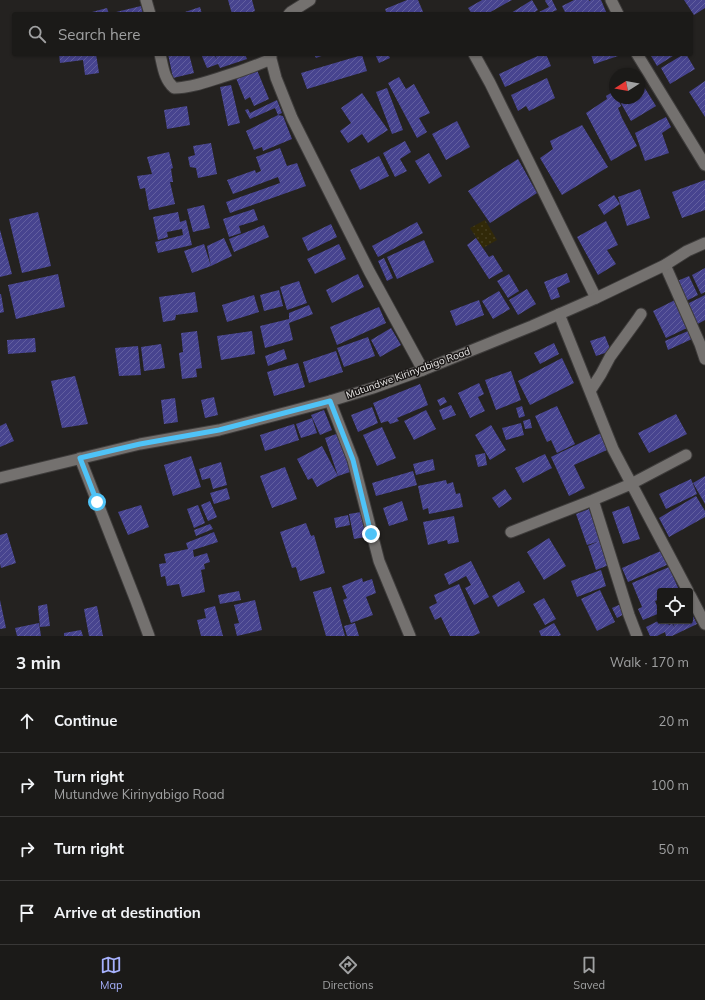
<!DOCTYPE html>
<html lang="en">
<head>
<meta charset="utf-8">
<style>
	body { margin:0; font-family:Mulish,sans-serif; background:#242321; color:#f1f3f6 }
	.controls { position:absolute; right:12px; bottom:12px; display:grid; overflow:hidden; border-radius:4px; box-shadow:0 1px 3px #0004 }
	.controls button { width:36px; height:36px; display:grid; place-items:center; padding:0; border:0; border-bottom:1px solid #393837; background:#1b1a18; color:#f1f3f6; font:20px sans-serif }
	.compass { position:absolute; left:609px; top:68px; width:36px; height:36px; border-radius:50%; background:#1b1a18; box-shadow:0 1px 3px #0004; rotate:259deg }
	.stop { position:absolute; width:12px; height:12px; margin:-9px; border:3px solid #4fc3f7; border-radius:50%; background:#fff }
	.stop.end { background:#4fc3f7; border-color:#fff; box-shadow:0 1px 4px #0008 }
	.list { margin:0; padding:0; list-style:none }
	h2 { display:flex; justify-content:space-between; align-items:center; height:52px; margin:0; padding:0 16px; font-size:17px }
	h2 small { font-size:13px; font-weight:400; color:#a0a1a2 }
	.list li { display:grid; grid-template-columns:26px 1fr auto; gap:12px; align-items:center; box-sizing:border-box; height:64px; padding:0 16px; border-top:1px solid #393837 }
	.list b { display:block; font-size:15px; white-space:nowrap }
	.list p { margin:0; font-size:13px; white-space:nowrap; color:#a0a1a2 }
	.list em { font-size:13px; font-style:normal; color:#a0a1a2 }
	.icon { flex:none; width:22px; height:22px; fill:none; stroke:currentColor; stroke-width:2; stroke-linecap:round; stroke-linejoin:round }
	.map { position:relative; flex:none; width:705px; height:636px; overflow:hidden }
	.search { position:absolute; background:#1b1a18; box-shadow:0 1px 3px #0004; left:12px; right:12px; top:12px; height:44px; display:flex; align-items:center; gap:10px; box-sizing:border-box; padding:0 14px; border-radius:4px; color:#a0a1a2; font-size:15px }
	.sheet { height:308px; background:#1b1a18 }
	nav { display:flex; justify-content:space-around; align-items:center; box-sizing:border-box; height:56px; border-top:1px solid #393837; background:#1b1a18; font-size:11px; color:#a0a1a2 }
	nav a { display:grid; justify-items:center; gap:2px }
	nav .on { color:#a6b1fc }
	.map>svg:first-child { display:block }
</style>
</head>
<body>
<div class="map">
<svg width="705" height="636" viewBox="0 0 705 636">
	<defs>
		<pattern id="sand-dots" width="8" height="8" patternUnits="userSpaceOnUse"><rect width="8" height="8" fill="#312908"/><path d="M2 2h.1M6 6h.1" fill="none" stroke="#453e20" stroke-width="1.8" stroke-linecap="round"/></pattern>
		<pattern id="building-hatch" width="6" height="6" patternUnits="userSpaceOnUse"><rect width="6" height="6" fill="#47448f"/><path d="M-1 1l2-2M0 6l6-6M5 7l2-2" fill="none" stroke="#625f9f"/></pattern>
	</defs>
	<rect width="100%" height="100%" fill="#242220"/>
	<path fill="url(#sand-dots)" d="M485,220L497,240L483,248L470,228Z"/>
	<path fill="url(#building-hatch)" d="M228,0H252L255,11L247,14H232Z
		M407,0H418L424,14H387L385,9Z
		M482,0H512L487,14H472L468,8Z
		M532,0L538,10L532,14H512L511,13Z
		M546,0H552L557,10L552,12L553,14H540L539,12L549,7L545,1Z
		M574,0H589V1L591,0H601L607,14H566L562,6Z
		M684,0H705V8L694,15Z
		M141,6L143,14H112V13Z
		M200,7L202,14H186L185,12Z
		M107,8L109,14H92V12Z
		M59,54H96L99,73L85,75L83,60L60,63Z
		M168,54H189L194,73L173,78Z
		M201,54H214L217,60L215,54H245L247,59L220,68L218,64L207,68Z
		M314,54H327L316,58Z
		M375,54H388L390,58L379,63Z
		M542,54H546L551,66L505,87L499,74Z
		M591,54H624L594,64Z
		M650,54H676L657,66Z
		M684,54H686L695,69L670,84L661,68Z
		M362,55L367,71L307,89L301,73Z
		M257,70L269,99L254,106L250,97L245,100L236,78Z
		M399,77L406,89L414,84L430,113L419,118L427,132L417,138L388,83Z
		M547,78L555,98L529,111L526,106L518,111L511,95Z
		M705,81V117L689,92Z
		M641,82L656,106L631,121L618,98H639V83Z
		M231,85L240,123L228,126L220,87Z
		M387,88L403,130L392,134L376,92Z
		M614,91L615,93V98H618L621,106L618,108L622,118L637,146L611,161L586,113L607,99L606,96Z
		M362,93L388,130L368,143L362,134L348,143L340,131L351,123L341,108Z
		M277,100L282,113L278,115L275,108L250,119L245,110L248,109L250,113Z
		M187,106L190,125L167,129L164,110Z
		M278,115L283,116L292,139L263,151L262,147L254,150L246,131Z
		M666,117L671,127L662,133L669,153L645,161L635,133Z
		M457,121L470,147L446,160L432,134Z
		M582,125L608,167L562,195L540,158L553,149L550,141Z
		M405,141L411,152L400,159L407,171L395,177L383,153Z
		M211,143L217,174L198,178L196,168L190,167L188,157L195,155L193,146Z
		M280,148L287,166L297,163L306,186L230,213L226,202L280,183L278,177L233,194L227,180L255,170L256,173L261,171L256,157Z
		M169,152L173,168L171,169L173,182H170L175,204L149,210L145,188L140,189L137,176L152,174L147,157Z
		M429,153L442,176L429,184L415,161Z
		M379,156L389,176L360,190L350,170Z
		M518,159L537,193L490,223L468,191Z
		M705,180V210L682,218L672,192Z
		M640,189L650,218L627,226L618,197Z
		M614,195L620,204L604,215L598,205Z
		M204,205L210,228L193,232L187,209Z
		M254,209L258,220L239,226L241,233L229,237L223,219Z
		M38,212L51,266L22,273L9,219Z
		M178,212L180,222L186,220L192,245L158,253L155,242L183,235L182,229L167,232L168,237L158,240L153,217Z
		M606,221L618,245L607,250L616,264L598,275L577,237Z
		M417,222L423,233L378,257L372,246Z
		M331,224L337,237L308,251L302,238Z
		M264,225L269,237L234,252L229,239Z
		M0,230L12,274L0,277Z
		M224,238L232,256L211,266L207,246Z
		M476,238L489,257L493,255L503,271L489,279L467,245Z
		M424,240L434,262L397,279L387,257Z
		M204,244L211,266L192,273L184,251Z
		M339,244L346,259L315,274L307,259Z
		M384,258L393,278L387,281L378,261Z
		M705,268V292L701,294L692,275Z
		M567,273L570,282L557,288L560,297L551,300L544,282Z
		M58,274L65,307L16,319L8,285Z
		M358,274L364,287L332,303L326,290Z
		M509,274L519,291L508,298L497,281Z
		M689,276L698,295L684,302L675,282Z
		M299,281L307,303L287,310L280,287Z
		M527,289L536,304L518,315L509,300Z
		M279,290L283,306L264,311L260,295Z
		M499,291L510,309L493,319L482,301Z
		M195,292L198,312L176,315L175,320L163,322L159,297Z
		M0,294H1L4,312L0,313Z
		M254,295L259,312L227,322L222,305Z
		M705,295V320L694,326L685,305Z
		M479,300L484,315L456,326L450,311Z
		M675,300L689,327L666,338L653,311Z
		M309,305L313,314L289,323L293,340L265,348L260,326L289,319V313Z
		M379,307L386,323L337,345L330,327Z
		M391,328L401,345L380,357L371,340Z
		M197,331L202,368L196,369L197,377L182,379L179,353L183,352L181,333Z
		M252,331L255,354L221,360L217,336Z
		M688,331L692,339L668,350L665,341Z
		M605,336L611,351L596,356L590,341Z
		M368,337L375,356L344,367L337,348Z
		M35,338L36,352L8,354L7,340Z
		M554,343L559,354L540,364L534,353Z
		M161,344L165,368L144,371L141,347Z
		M138,346L141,375L119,376L115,348Z
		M284,349L287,359L268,366L265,356Z
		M336,351L343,372L309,383L303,362Z
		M562,358L574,383L530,405L518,381Z
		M298,363L305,387L274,396L267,372Z
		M511,371L521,400L496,410L485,380Z
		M75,376L88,424L62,428L51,381Z
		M479,383L484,394L478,397L485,411L470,418L458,393Z
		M420,384L428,405L397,418L399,421L390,424L388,421L381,423L373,403Z
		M214,397L218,415L205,418L201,400Z
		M444,397L447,402L440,406L437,400Z
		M175,398L178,422L164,424L161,400Z
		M451,405L456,415L443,420L439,410Z
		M522,406L525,416L519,418L516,408Z
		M557,406L575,444L557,453L551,440L547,442L535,416Z
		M372,407L378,423L358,432L351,415Z
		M324,410L332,430L320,435L311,415Z
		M426,410L436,429L414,440L404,421Z
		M676,414L687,434L649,453L638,433Z
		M312,418L317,433L301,438L296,424Z
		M530,419L532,428L525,429L523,421Z
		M6,423L14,441L0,447V426Z
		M521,423L524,435L506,440L502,428Z
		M294,424L299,440L265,451L260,435Z
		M491,425L506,450L490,460L475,435Z
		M382,427L396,458L377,466L363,435Z
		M339,433L353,471L338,476L317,487L312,478L308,480L297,459L322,446L338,476L325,438Z
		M601,433L609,449L574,465L585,488L569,496L551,457Z
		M485,453L487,465L478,467L475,455Z
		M545,454L552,468L523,483L515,468Z
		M191,456L201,487L173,496L164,465Z
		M433,459L435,470L416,475L413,464Z
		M221,462L227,485L213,489L210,478L202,480L199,469Z
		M285,467L297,499L272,508L260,476Z
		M413,471L417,485L376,496L372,483Z
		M705,476V504L693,483Z
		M691,479L697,494L666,509L659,494Z
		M446,480L447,484L453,482L456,494L460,493L463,507L429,514L428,508L423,510L418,486Z
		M227,488L230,499L214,504L210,493Z
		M505,489L512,499L499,508L492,498Z
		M696,496L705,511V517L669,537L659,518Z
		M210,501L217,517L208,521L201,505Z
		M402,501L408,520L389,526L383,508Z
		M141,505L149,527L128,535L118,512Z
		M198,505L205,523L194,528L187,509Z
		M629,506L640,539L623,544L612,512Z
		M589,509L609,565L596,570L588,546L597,542L587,545L576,514Z
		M361,512L366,537L354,539L349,514Z
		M348,515L350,525L336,528L334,518Z
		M454,516L459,542L448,544L447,540L428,545L423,522Z
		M306,523L311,536L314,535L325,573L300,581L296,567L292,568L280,532Z
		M210,524L213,529L196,536L194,530Z
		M214,532L218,542L193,550L194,557L207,553L210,562L204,564L205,569L201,570L205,592L182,597L179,584L167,586L165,576L161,577L159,564L166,563L164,554L188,549L186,543Z
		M7,533L16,563L1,568L0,564V535Z
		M549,538L566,566L544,580L527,552Z
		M663,550L669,564L628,582L622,568Z
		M471,561L489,597L474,605L465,588L471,585L466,576L449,585L444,574Z
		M669,567L679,590L677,591H660V599L655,601L660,613L643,620L638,609L642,607L632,583Z
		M601,570L606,586L577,597L571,581Z
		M362,578L363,582L372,579L376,593L366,597L373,615L351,623L343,600L347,598L342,586Z
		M519,581L525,592L498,607L492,596Z
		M459,584L480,633L473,636H450L441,617L435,620L429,607L437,603L434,595Z
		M331,587L336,604L345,636H326L313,592Z
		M600,590L615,622L597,631L581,599Z
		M239,591L241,600L220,604L218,595Z
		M544,598L556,619L545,625L533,604Z
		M0,600L6,628L0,629Z
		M255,600L262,630L237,636L234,624L239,623L234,605Z
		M47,604L50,626L40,627L38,606Z
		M621,604L626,613L617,618L612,608Z
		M97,606L103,636H89L84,609Z
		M215,606L223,636H201L197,620L206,618L204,609Z
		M690,610L697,624L672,636H666L665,632L657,636H650L646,627L660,620V621H667L669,625L672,623L675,628L672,621H690Z
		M39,623L41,636H17L15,628Z
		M355,623L359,636H347L344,626Z
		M554,623L561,635L559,636H541L539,631Z
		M81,630L83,636H64V633Z"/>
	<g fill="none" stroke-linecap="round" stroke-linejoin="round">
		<g stroke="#3e3c3b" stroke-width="13">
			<path id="minor" d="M146,0L150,14
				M611,0L618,14
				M289,14L291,12L310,0
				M160,54C163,67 164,79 174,88C190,88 206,82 222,77C239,72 255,66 271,59
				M271,54V59L276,78L292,118L369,271L423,370
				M474,54L490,83L596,298
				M637,54L705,165
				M665,265L700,344L705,359
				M559,314L613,449L688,591
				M590,391L601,374L610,357L637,320L641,314
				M330,401L353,460L379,561L410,636
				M80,458L136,601L149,636
				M593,500L629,615L637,636
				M511,532L593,500L631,484L686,455
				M690,595L705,624"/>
		</g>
		<g stroke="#3e3c3b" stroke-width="13">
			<path id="tertiary" d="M0,478L140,444L219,430L330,401L373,388L423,370L532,326L596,298L665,265L687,251L705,243"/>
		</g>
		<use href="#minor" stroke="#74716f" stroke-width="11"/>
		<use href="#tertiary" stroke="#74716f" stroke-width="11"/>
	</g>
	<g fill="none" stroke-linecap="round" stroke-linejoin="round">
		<path stroke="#4fc3f7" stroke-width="5" d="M97,502L80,458L140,444L219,430L330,401L353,460L371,534"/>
	</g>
	<g text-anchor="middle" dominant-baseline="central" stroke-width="3" stroke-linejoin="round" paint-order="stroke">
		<g font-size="10" fill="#ebe9e8" stroke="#1b1817">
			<text transform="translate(408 373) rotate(-20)">Mutundwe Kirinyabigo Road</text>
		</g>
	</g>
</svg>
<div class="controls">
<button><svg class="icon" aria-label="locate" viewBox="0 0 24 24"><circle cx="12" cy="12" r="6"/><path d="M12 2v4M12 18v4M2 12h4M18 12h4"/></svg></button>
</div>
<svg class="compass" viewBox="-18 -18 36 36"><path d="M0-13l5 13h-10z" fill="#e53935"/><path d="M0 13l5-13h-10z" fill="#a0a1a2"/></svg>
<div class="stop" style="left:97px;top:502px"></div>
<div class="stop end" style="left:371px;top:534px"></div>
<div class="search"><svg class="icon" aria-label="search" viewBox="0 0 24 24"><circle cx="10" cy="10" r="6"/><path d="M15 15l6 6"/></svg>Search here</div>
</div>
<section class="sheet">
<h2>3 min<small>Walk · 170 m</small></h2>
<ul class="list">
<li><svg class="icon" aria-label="ahead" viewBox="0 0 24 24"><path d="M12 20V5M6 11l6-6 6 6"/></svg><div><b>Continue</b></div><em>20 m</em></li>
<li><svg class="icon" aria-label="right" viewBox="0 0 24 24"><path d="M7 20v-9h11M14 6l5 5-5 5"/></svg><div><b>Turn right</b><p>Mutundwe Kirinyabigo Road</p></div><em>100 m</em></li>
<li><svg class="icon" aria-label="right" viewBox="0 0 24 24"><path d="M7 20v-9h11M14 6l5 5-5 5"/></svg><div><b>Turn right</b></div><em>50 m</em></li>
<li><svg class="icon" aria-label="arrive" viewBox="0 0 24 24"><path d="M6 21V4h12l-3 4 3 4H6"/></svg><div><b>Arrive at destination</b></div></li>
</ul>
</section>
<nav>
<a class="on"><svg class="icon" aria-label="map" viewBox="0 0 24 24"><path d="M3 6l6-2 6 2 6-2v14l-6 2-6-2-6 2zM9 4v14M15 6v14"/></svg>Map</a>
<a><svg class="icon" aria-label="directions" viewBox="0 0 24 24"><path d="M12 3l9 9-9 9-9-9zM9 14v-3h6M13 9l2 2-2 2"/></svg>Directions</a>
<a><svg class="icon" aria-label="saved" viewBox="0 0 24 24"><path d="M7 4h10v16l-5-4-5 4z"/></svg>Saved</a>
</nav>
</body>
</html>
